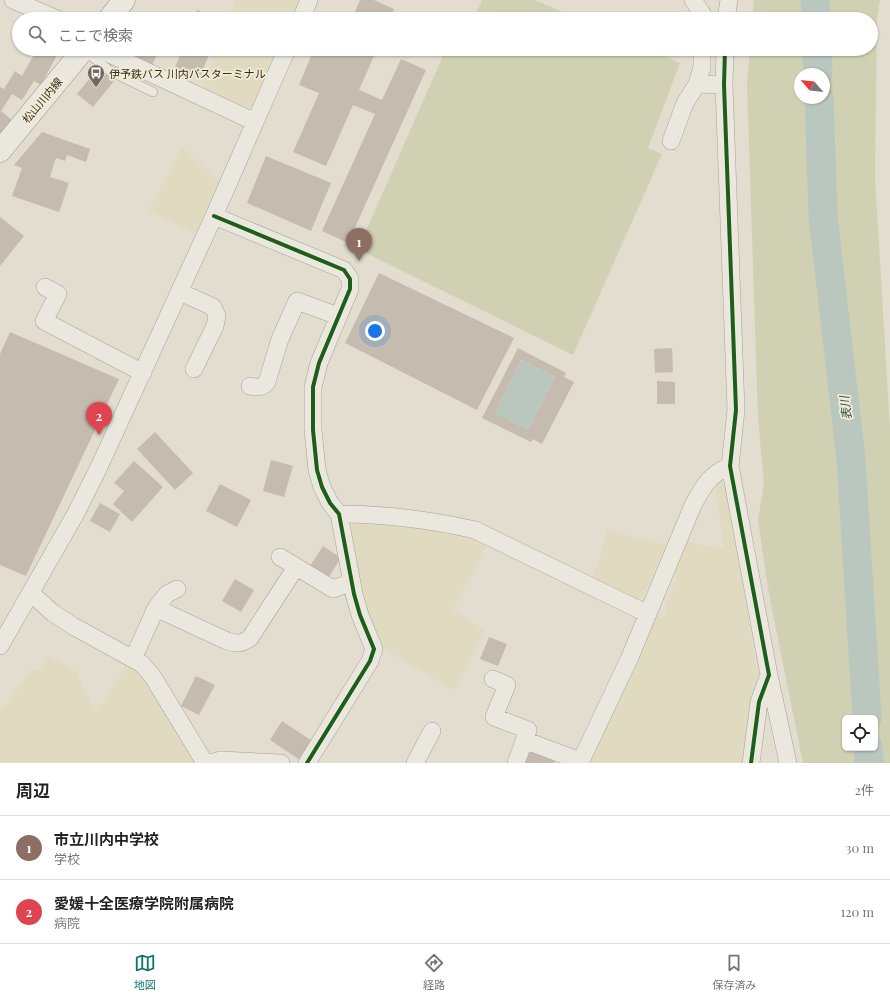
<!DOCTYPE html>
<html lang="ja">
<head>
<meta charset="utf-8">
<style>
	body { margin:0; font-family:"Playfair Display","Noto Sans JP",serif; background:#f2f2f2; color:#222 }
	.controls { position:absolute; right:12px; bottom:12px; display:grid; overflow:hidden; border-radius:6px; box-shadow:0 1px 3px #0004 }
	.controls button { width:36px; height:36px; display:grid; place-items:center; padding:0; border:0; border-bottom:1px solid #e0e0e0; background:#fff; color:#222; font:20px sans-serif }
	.compass { position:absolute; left:794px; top:68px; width:36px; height:36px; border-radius:50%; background:#fff; box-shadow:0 1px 3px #0004; rotate:298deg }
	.you { position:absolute; left:375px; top:331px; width:14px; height:14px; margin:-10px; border:3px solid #fff; border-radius:50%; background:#1a73e8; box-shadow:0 0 0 6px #1a73e833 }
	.badge { display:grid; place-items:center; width:26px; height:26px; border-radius:50%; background:#0f766e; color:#fff; font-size:13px; font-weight:700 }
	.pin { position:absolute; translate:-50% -33px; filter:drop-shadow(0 1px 2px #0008) }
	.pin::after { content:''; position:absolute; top:21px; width:14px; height:12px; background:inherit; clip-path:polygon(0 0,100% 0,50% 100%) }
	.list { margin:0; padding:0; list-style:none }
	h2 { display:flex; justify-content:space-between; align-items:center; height:52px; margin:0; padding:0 16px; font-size:17px }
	h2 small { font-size:13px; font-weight:400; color:#767676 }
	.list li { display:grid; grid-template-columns:26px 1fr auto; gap:12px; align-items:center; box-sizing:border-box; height:64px; padding:0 16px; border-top:1px solid #e0e0e0 }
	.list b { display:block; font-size:15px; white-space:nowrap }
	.list p { margin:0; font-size:13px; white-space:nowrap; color:#767676 }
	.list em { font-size:13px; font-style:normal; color:#767676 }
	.icon { flex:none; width:22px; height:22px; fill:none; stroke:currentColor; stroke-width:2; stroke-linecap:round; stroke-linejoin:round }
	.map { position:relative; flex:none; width:890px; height:763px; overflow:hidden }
	.search { position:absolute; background:#fff; box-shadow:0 1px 3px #0004; left:12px; right:12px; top:12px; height:44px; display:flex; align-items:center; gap:10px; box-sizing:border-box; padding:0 14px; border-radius:22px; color:#767676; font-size:15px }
	.sheet { height:180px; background:#fff }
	nav { display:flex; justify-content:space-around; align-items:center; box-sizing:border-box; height:56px; border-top:1px solid #e0e0e0; background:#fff; font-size:11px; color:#767676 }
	nav a { display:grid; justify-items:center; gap:2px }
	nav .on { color:#0f766e }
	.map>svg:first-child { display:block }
</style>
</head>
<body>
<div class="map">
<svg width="890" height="763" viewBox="0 0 890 763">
	<rect width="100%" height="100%" fill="#e2ddce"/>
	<path fill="#e0dbc0" d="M234,0H300L293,19H230Z
		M217,49H280L255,103L245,111L200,91Z
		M182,147L219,182L195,234L149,210Z
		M719,480L726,485L758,677L743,763H587L654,614L664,619L668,599L676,580L675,564L685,540L704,546L724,548L714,481Z
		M357,521L394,524L475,537L488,543L453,610L484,630L454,690L381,648L365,612L350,529Z
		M607,530L666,545L645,592L643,596L637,600L591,579L599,561Z
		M48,656L76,671L96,714L127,664L145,676L197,763H0V713L31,670L41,669Z"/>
	<path fill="#cfd1b2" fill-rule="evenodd" d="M482,0H535L579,19H474Z
		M754,0H880L877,18L875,177L890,429V763H803L769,594L758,520L764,483L758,418L747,84L750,49H871V19H752ZM800,74H824V98H800ZM845,718H875V748H845Z
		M446,49H648L680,63L648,148L662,154L573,355L358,249Z"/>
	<path fill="#b9c7bf" d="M521,360L555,377L528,430L495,413Z"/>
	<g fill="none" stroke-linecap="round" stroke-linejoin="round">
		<path stroke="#b9c7bf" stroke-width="29" d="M815,0L816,19
			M817,49L818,74
			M819,98L823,216L851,459L867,718
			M868,748L869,763"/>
	</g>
	<path fill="#c5bcaf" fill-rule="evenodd" d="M360,0H374L394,9L390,19H352Z
		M197,10L217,19H193Z
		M37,49H51L58,53L41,85L34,81L22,100L12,94L1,111L14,122L3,135L0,133V87L4,89L15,71L22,76Z
		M114,49H154L156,57L150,69Z
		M183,49H214L211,56L209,55L200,77L175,67Z
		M314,49H328L337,53L339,49H377L359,90L382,100L401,59L426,70L348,243L322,231L375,114L353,105L326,166L293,152L319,93L299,85Z
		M98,68L114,81L93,107L77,94Z
		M42,132L90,149L86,162L67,155L65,161L56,158L50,177L69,183L59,212L12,196L22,168L14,165Z
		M266,156L331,183L311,231L247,203Z
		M0,217L24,236L0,266Z
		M379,273L514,338L477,410L345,343Z
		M10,332L119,379L26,576L0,565V354Z
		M518,348L566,373L564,377L574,382L542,444L533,439L531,442L482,418ZM521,360L555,377L528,430L495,413Z
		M672,348L673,372L655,373L654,349Z
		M657,381L675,382V404H657Z
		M155,432L193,473L175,490L137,449Z
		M271,460L293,466L284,497L263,491Z
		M134,461L163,487L132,522L113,504L124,491L114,483Z
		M220,484L251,500L237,527L206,511Z
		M100,503L120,514L110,532L90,521Z
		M323,546L341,558L328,578L310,566Z
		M235,579L254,590L241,612L222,601Z
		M489,637L507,644L498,666L480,659Z
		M196,676L215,685L199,715L181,706Z
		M282,721L312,741L300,760L270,740Z
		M530,751L555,761L554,763H525Z"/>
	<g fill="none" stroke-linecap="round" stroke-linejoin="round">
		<g stroke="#a7a296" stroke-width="10">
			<path id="lane" d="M84,50L110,71L153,92"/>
		</g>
		<g stroke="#a7a296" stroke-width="18">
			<path id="street" d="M13,0L57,19
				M693,0L703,15V19
				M301,19L309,0
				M726,19L729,0
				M99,49L255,122
				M702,49V67L697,84L724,85
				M725,49L724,85L736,410L730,466L769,675L759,702L751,763
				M671,141L685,103L697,84
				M214,216L344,270L350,279V289L319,363L313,387V430L317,470L322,487L330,503L339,514L354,594L360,615L374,649L370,661L307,763
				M45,287L58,294L44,321L143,373
				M180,292L213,307L217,316L215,326L194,369
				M250,386C257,388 262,388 267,382L280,339L297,301L338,316
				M339,514C384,514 431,520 475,530L648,614
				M280,557L333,589L352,582
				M31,593L53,613L73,626L142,664L153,677L205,763
				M156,608L167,594L177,589
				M0,646L75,515L99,467L214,216L287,49
				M133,659L156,608L227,641C237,644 242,644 250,638L296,567
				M769,675L788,763
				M493,679L507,685L494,717L528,730L516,763
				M524,740L580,761
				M210,763L221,760L281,763
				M415,763L432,731
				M580,763L630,657L693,505C704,485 709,475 730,466"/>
		</g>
		<g stroke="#979187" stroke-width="23">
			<path id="secondary" d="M109,19L124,0
				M0,151L84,49"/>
		</g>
		<use href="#lane" stroke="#eae7de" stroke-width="9"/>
		<use href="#street" stroke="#eae7de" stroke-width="17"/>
		<use href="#secondary" stroke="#eae7de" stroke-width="22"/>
		<g stroke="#f2ebd5" stroke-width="6">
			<path id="cycleway" d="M725,49L724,85L736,410L730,466L769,675L759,702L751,763
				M214,216L344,270L350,279V289L319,363L313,387V430L317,470L322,487L330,503L339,514L354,594L360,615L374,649L370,661L307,763"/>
		</g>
		<use href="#cycleway" stroke="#1b5e20" stroke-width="4"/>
	</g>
	<defs>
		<g id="bus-pin" transform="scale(0.9)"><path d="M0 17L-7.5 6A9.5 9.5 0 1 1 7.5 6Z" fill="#72695d" stroke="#f2ebd5"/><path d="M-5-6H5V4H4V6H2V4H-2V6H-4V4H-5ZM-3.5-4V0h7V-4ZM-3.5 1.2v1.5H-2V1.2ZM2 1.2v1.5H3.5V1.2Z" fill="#fff"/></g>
	</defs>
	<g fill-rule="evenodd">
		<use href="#bus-pin" x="96" y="73"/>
	</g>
	<g text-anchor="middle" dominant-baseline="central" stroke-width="3.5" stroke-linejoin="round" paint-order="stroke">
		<g font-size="11" fill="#352b20" stroke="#f2ebd5" text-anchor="start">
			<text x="109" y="73">伊予鉄バス 川内バスターミナル</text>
		</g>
		<g font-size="11" fill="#352b20" stroke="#f2ebd5">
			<text transform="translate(42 100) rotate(-50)">松山川内線</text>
		</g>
		<g font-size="12" font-style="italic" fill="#315352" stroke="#f2ebd5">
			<text transform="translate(845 408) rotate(-97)">表川</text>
		</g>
	</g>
</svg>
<div class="controls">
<button><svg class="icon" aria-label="locate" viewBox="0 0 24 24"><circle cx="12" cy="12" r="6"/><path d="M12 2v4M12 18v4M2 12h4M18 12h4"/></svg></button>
</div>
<svg class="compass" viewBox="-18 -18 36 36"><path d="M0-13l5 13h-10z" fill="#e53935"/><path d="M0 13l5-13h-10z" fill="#767676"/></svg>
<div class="you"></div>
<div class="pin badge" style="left:359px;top:261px;background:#8d6e63">1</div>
<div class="pin badge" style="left:99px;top:435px;background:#e0444e">2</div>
<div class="search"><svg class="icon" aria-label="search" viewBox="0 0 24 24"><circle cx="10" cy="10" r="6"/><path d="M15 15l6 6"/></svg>ここで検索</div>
</div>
<section class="sheet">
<h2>周辺<small>2件</small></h2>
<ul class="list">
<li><span class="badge" style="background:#8d6e63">1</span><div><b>市立川内中学校</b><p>学校</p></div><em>30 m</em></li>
<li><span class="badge" style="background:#e0444e">2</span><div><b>愛媛十全医療学院附属病院</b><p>病院</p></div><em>120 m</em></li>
</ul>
</section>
<nav>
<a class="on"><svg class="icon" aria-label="map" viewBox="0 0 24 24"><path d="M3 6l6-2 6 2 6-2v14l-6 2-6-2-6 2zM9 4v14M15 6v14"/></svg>地図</a>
<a><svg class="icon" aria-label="directions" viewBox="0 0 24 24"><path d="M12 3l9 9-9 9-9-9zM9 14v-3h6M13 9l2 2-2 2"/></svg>経路</a>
<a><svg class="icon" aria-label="saved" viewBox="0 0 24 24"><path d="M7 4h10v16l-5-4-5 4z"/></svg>保存済み</a>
</nav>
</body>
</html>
